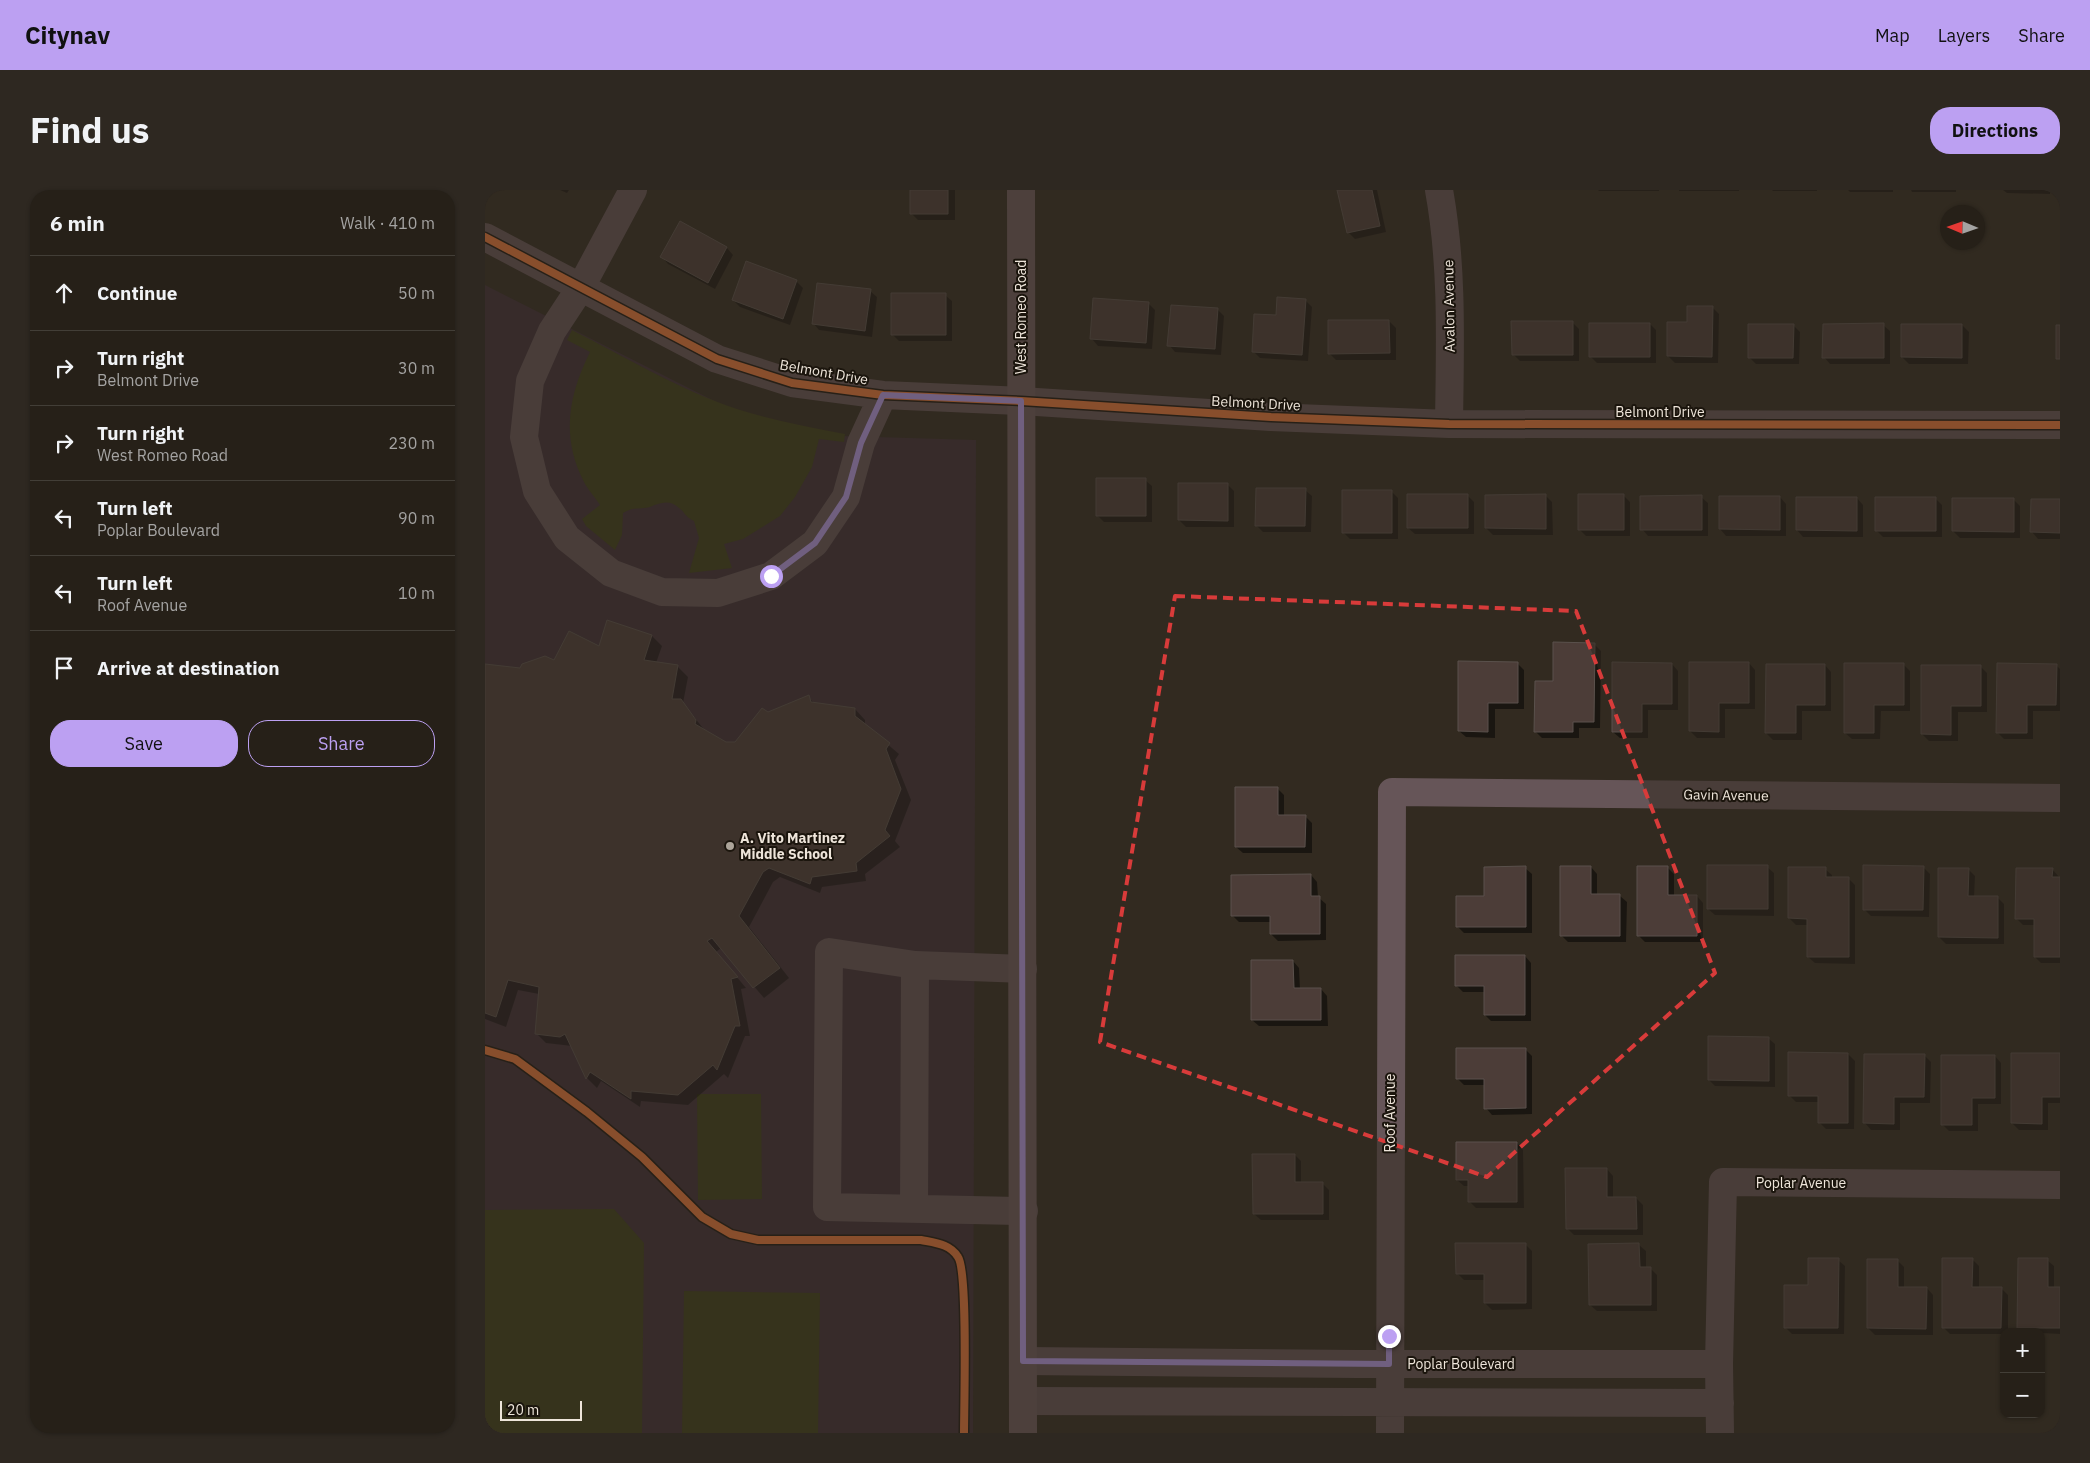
<!DOCTYPE html>
<html lang="en">
<head>
<meta charset="utf-8">
<style>
	body { margin:0; font-family:"IBM Plex Sans",sans-serif; background:#2e2821; color:#f1f3f6 }
	.controls { position:absolute; right:15px; bottom:15px; display:grid; overflow:hidden; border-radius:10px; box-shadow:0 1px 4px #0004 }
	.controls button { width:45px; height:45px; display:grid; place-items:center; padding:0; border:0; border-bottom:1px solid #423e37; background:#262018; color:#f1f3f6; font:25px sans-serif }
	.compass { position:absolute; left:1455px; top:15px; width:45px; height:45px; border-radius:50%; background:#262018; box-shadow:0 1px 4px #0004; rotate:272deg }
	.scale { position:absolute; left:15px; bottom:12px; width:82px; box-sizing:border-box; padding-left:5px; border:2px solid #eee5da; border-top:0; font-size:14px; line-height:18px; white-space:nowrap; color:#eee5da; -webkit-text-stroke:4px #1b150d; paint-order:stroke }
	.stop { position:absolute; width:15px; height:15px; margin:-11px; border:4px solid #bca0f2; border-radius:50%; background:#fff }
	.stop.end { background:#bca0f2; border-color:#fff; box-shadow:0 1px 5px #0008 }
	.list { margin:0; padding:0; list-style:none }
	h2 { display:flex; justify-content:space-between; align-items:center; height:65px; margin:0; padding:0 20px; font-size:21px }
	h2 small { font-size:16px; font-weight:400; color:#a4a3a2 }
	.list li { display:grid; grid-template-columns:32px 1fr auto; gap:15px; align-items:center; box-sizing:border-box; height:75px; padding:0 20px; border-top:1px solid #423e37 }
	.list b { display:block; font-size:19px; white-space:nowrap }
	.list p { margin:0; font-size:16px; white-space:nowrap; color:#a4a3a2 }
	.list em { font-size:16px; font-style:normal; color:#a4a3a2 }
	.actions { display:flex; gap:10px; padding:15px 20px }
	.actions a { flex:1; padding:11px 0; border:1px solid #bca0f2; border-radius:20px; text-align:center; font-size:18px; color:#bca0f2 }
	.actions .main { background:#bca0f2; color:#111 }
	.icon { flex:none; width:28px; height:28px; fill:none; stroke:currentColor; stroke-width:2; stroke-linecap:round; stroke-linejoin:round }
	.map { position:relative; flex:none; width:1575px; height:1243px; overflow:hidden; border-radius:20px }
	header { display:flex; align-items:center; gap:30px; box-sizing:border-box; height:70px; padding:0 25px; background:#bca0f2; color:#111 }
	header strong { font-size:24px }
	nav { display:flex; gap:28px; margin-inline-start:auto; font-size:18px }
	.intro { display:flex; align-items:center; justify-content:space-between; box-sizing:border-box; height:120px; padding:0 30px }
	h1 { margin:0; font-size:35px }
	.button { padding:12px 22px; border-radius:20px; background:#bca0f2; color:#111; font-size:18px; font-weight:700 }
	main { display:flex; gap:30px; padding:0 30px }
	aside { flex:1; background:#262018; border-radius:20px; box-shadow:0 1px 4px #0004 }
	.map>svg:first-child { display:block }
</style>
</head>
<body>
<header>
<strong>Citynav</strong>
<nav><a>Map</a><a>Layers</a><a>Share</a></nav>
</header>
<div class="intro"><h1>Find us</h1><a class="button">Directions</a></div>
<main>
<aside>
<h2>6 min<small>Walk · 410 m</small></h2>
<ul class="list">
<li><svg class="icon" aria-label="ahead" viewBox="0 0 24 24"><path d="M12 20V5M6 11l6-6 6 6"/></svg><div><b>Continue</b></div><em>50 m</em></li>
<li><svg class="icon" aria-label="right" viewBox="0 0 24 24"><path d="M7 20v-9h11M14 6l5 5-5 5"/></svg><div><b>Turn right</b><p>Belmont Drive</p></div><em>30 m</em></li>
<li><svg class="icon" aria-label="right" viewBox="0 0 24 24"><path d="M7 20v-9h11M14 6l5 5-5 5"/></svg><div><b>Turn right</b><p>West Romeo Road</p></div><em>230 m</em></li>
<li><svg class="icon" aria-label="left" viewBox="0 0 24 24"><path d="M17 20v-9H6M10 6l-5 5 5 5"/></svg><div><b>Turn left</b><p>Poplar Boulevard</p></div><em>90 m</em></li>
<li><svg class="icon" aria-label="left" viewBox="0 0 24 24"><path d="M17 20v-9H6M10 6l-5 5 5 5"/></svg><div><b>Turn left</b><p>Roof Avenue</p></div><em>10 m</em></li>
<li><svg class="icon" aria-label="arrive" viewBox="0 0 24 24"><path d="M6 21V4h12l-3 4 3 4H6"/></svg><div><b>Arrive at destination</b></div></li>
</ul>
<div class="actions"><a class="main">Save</a><a>Share</a></div>
</aside>
<div class="map">
<svg width="1575" height="1243" viewBox="0 0 1575 1243">
	<rect width="100%" height="100%" fill="#322a20"/>
	<path fill="#3e2e36" d="M0,95L275,234L357,246L491,250L488,1243H0Z"/>
	<path fill="#3c3e17" d="M87,140C140,167 195,200 252,219C287,230 323,237 360,244L359,252L334,249L327,277L310,307L295,326L258,349L239,354L247,378L204,383L214,348L209,331C198,325 201,323 194,318C185,309 174,313 165,317C154,320 149,316 138,323L137,345L130,360L101,336L97,329L115,315C110,307 103,300 99,292C76,248 83,206 105,162L82,150Z
		M212,904H276L277,1009L213,1010Z
		M129,1019L159,1053L157,1243H0V1020Z
		M199,1101L335,1103L333,1243H197Z"/>
	<path fill="#0007" d="M75,0H84L82,3Z
		M426,0H470V30H433L426,23Z
		M854,0H892L901,42L870,49L863,42Z
		M1113,0H1174V1H1114Z
		M1194,0H1254V1H1194Z
		M1287,0H1332V1H1288Z
		M1363,0H1408V2H1365Z
		M1426,0H1471V2H1427Z
		M1518,0H1565V4L1522,3Z
		M195,32L242,58L248,65L230,99L183,74L177,67Z
		M311,91L318,98L305,135L255,117L248,110Z
		M385,101L392,107L387,147L334,140L328,133Z
		M460,105L467,111V151H414L407,144Z
		M821,111L827,117L823,171L775,168L768,161L792,127Z
		M663,113L670,120L667,159L613,156L607,149Z
		M1227,117L1234,124L1233,173H1190L1183,166L1203,133Z
		M732,119L739,126L736,165L690,162L684,155Z
		M904,131L911,138V170H851L844,163Z
		M1087,132L1094,139V171H1035L1028,164Z
		M1165,134L1171,140V173H1112L1105,166Z
		M1308,135L1315,142L1314,174H1271L1264,167Z
		M1398,135L1405,141V174H1345L1339,167Z
		M1477,135L1484,142L1483,174H1424L1417,167Z
		M660,290L667,296V332H619L612,325Z
		M742,294L749,301V337H701L694,330Z
		M820,300L827,306L826,342H778L771,335Z
		M906,301L913,308V349H865L858,342Z
		M982,305L989,312V344H930L923,338Z
		M1061,306L1067,312L1068,345H1008L1001,338Z
		M1139,306L1145,312V346H1101L1094,339Z
		M1216,307L1223,313V346H1163L1157,339Z
		M1295,307L1301,314V346H1241L1235,339Z
		M1372,308L1378,315V347H1318L1312,340Z
		M1451,309L1457,315V347H1398L1391,340Z
		M1528,309L1535,316V348H1475L1468,341Z
		M1575,310V349H1553L1547,342Z
		M123,432L167,446L177,456L171,473L192,476L203,487L198,513L221,542L241,553H251L283,523L323,507L330,514L370,519L380,530V535L414,564L410,570L426,610L410,651L415,657L380,684L381,691L337,697L335,703L295,687L288,692L264,737L304,788L279,808L236,758L231,762L261,798L256,799L265,846H260L243,888L239,884L203,915L156,911L155,917L116,891L112,898L102,888L87,856L61,853L51,843L54,804L33,800L21,837L0,829V462V475L36,479L70,471L115,458Z
		M1109,454L1116,461L1115,538H1094V548H1057L1050,541Z
		M1032,473L1039,480V519H1010V548L981,547L974,541Z
		M1264,473L1270,480V519H1240V548H1212L1205,541Z
		M1187,474L1193,481V520H1163V548H1135L1128,542Z
		M1340,475L1346,482V521H1317V550H1288L1281,543Z
		M1419,475L1425,481V521H1396L1395,549H1367L1360,543Z
		M1571,475L1575,479V521H1548V549H1519L1513,543Z
		M1495,476L1502,483V522H1473V551H1444L1437,544Z
		M792,598L799,605V626H820L827,633V663H758L751,657Z
		M1106,677L1112,684V706H1135L1142,712L1141,752H1083L1076,745Z
		M1182,677L1189,684V706H1212L1218,713V752H1160L1153,745Z
		M1282,677L1289,683V726L1230,725L1223,719Z
		M1438,677L1445,684L1444,727L1386,726L1379,719Z
		M1040,678L1047,684V743H979L972,736L1000,707Z
		M1340,679L1347,685V688H1363L1370,695V774L1330,773L1323,767V735H1311L1304,728Z
		M1483,679L1490,686L1489,707H1512L1519,714V754H1461L1454,747Z
		M1567,679L1575,688V773H1556L1550,767V735H1538L1531,728Z
		M826,685L832,692L833,707L841,714V750L793,751L786,744V732H754L748,726Z
		M1040,766L1046,773V831H1006L1000,825V802H978L971,795Z
		M808,771L814,778L815,800L836,799L842,806L843,836H774L767,830Z
		M1283,848L1290,854V897L1230,896L1224,890Z
		M1040,859L1047,866V924L1007,925L1001,918L1000,895H979L972,888Z
		M1363,864L1370,871L1369,939H1341L1334,932V912H1311L1304,905Z
		M1439,865L1446,872L1445,913H1415V940H1386L1380,933Z
		M1575,865V913H1563V940H1534L1527,933Z
		M1510,866L1516,873V914H1493V941H1464L1457,934Z
		M1032,953L1038,960L1039,1018H991L985,1012L984,996H979L972,990Z
		M810,965L816,971V993H837L844,1000V1030H776L769,1024Z
		M1122,979L1128,986V1008H1151L1158,1015V1045H1089L1082,1038Z
		M1040,1054L1047,1061V1119L1007,1120L1000,1113V1090H979L972,1083Z
		M1154,1055L1161,1061V1078H1165L1172,1085V1121H1112L1105,1115Z
		M1487,1069L1494,1076V1098H1516L1523,1105V1142H1519V1144H1465L1458,1137Z
		M1353,1070L1360,1076L1359,1144H1307L1300,1137L1324,1096Z
		M1412,1070L1419,1077V1098H1442L1448,1105V1145H1390L1383,1138Z
		M1562,1070L1569,1076V1098H1575V1144L1537,1142L1533,1138Z"/>
	<path fill="#4c3d38" stroke="#5a514c" d="M425,0H463V24H425Z
		M852,0H887L895,36L862,43Z
		M195,31L242,57L223,93L175,67Z
		M261,71L312,90L298,129L247,110Z
		M332,93L386,99L380,141L327,134Z
		M406,103H461V145H406Z
		M792,107L821,109L817,165L767,162L769,124L791,125Z
		M608,108L664,112L661,153L605,149Z
		M686,115L733,118L730,159L682,156Z
		M1202,116H1228L1227,167L1182,166V132H1202Z
		M843,130H904L905,163L843,164Z
		M1026,131H1088V165H1027Z
		M1104,133H1165V167H1104Z
		M1399,133V168H1337L1338,134Z
		M1263,134H1309L1308,168H1263Z
		M1416,134H1477V168L1416,167Z
		M1571,135H1575V169H1571Z
		M611,288H661V326H611Z
		M693,293H743V331L693,330Z
		M771,298H821L820,336H770Z
		M857,300H907V343H857Z
		M922,304H983V338H922Z
		M1061,304V339L1000,338V305Z
		M1093,304H1139V340H1093Z
		M1217,305V340H1155V306Z
		M1234,306H1295V340L1234,339Z
		M1311,307H1372V341L1311,340Z
		M1390,307H1451V341H1390Z
		M1467,308H1529V342L1467,341Z
		M1546,309H1575V343L1545,342Z
		M122,430L167,445L159,470L193,475L187,509H196L211,530L210,534L241,552H250L277,518L283,522L324,505L326,512L370,518V526L405,553L401,559L416,599L400,640L405,646L371,673L372,681L327,687L325,694L284,678L278,682L254,726L295,778L268,798L227,748L222,751L253,787L246,789L255,836H250L232,880L228,875L193,905L146,901V909L105,882L101,889L80,844L75,847L50,844L54,797L23,790L11,827L0,823V474L35,478L37,474L60,466L69,470L84,441L114,456Z
		M1068,452L1110,453L1109,532H1088V542H1049L1050,491H1068Z
		M973,471L1033,472V513H1003V542L973,541Z
		M1127,472L1187,473V514H1157V542H1127Z
		M1204,472H1264V513H1234V542L1204,541Z
		M1359,473H1419V515H1389V543H1359Z
		M1512,473L1572,474L1571,515H1542V543H1511Z
		M1281,474H1340V515H1311V543H1280Z
		M1436,475H1496V516H1466V545L1436,544Z
		M750,597H793V625H821L820,657H750Z
		M1222,675H1283V719H1222Z
		M1378,675L1439,676L1438,720H1378Z
		M1041,676V737H971V706H999V677Z
		M1075,676H1106V704H1135V746H1075Z
		M1152,676H1183V705H1212V746H1152Z
		M1303,677H1341V687H1364V767H1322V729L1303,728Z
		M1453,678H1484L1483,706H1513V748L1453,747Z
		M1531,678H1568L1567,687H1575V767H1549V729H1530Z
		M826,684V706H835V744H785V726H746V685Z
		M970,765H1040V825H999V796H970Z
		M766,770H808L809,798H836V830H766Z
		M1223,846L1284,847V891L1223,890Z
		M971,858H1041V918L999,919V889H971Z
		M1303,862L1363,863V933H1333V906H1303Z
		M1526,863H1575V907H1557V934L1526,933Z
		M1379,864H1440L1439,907H1409V934L1378,933Z
		M1456,865H1510V908H1487V935H1456Z
		M971,952H1032V1012H983V990H971Z
		M767,964H810V992H838V1024H768Z
		M1080,978H1122V1007H1151L1152,1039H1081Z
		M970,1053H1041V1113H999V1084H971Z
		M1154,1053L1155,1077H1166V1115H1104L1103,1054Z
		M1323,1068H1354L1353,1138H1299V1095H1323Z
		M1457,1068H1488L1487,1097H1517L1516,1138H1457Z
		M1533,1068H1563V1097H1575V1138H1532Z
		M1382,1069H1413V1097H1442L1441,1139L1382,1138Z"/>
	<g fill="none" stroke-linecap="round" stroke-linejoin="round">
		<path stroke="#665558" stroke-width="28" d="M148,0L96,97L67,141L45,191L39,247L52,301L82,348L126,383L177,402L233,403L286,386L330,353L361,307L376,253L398,205
			M954,0C968,77 965,155 964,234
			M0,47L232,169L307,193L398,205L536,211L786,227L964,234L1575,235
			M538,779L430,775L344,762L342,1017L539,1021
			M429,1019L430,775
			M538,1171L873,1174H1234
			M538,1211L1235,1213
			M905,1243L907,602L1575,608
			M1235,1243L1234,1174L1238,992L1575,995"/>
		<path stroke="#6f5c5e" stroke-width="28" d="M536,0L538,1243"/>
		<g stroke="#1b150d" stroke-width="11">
			<path id="cycleway" d="M0,47L232,169L307,193L398,205L536,211L786,227L964,234L1575,235
				M0,860L30,869L102,922L157,967L217,1027L246,1044L273,1050H436C451,1053 465,1054 473,1067C483,1081 479,1217 479,1243"/>
		</g>
		<use href="#cycleway" stroke="#f17a3a" stroke-width="8"/>
	</g>
	<g fill="none" stroke-linecap="round" stroke-linejoin="round">
		<path stroke="#bca0f2" stroke-width="6" d="M286,386L330,353L361,307L376,253L398,205L536,211L538,1171L904,1174V1146"/>
	</g>
	<path d="M0 0H1575V1243H0ZM690,406L1091,421L1230,783L1002,987L615,852Z" fill="#322a20" fill-opacity=".55" fill-rule="evenodd"/>
	<path fill="none" stroke="#d83b3a" stroke-width="4" stroke-dasharray="10 6" stroke-linejoin="round" d="M690,406L1091,421L1230,783L1002,987L615,852Z"/>
	<circle fill="#aca499" stroke="#1b150d" stroke-width="2" cx="245" cy="656" r="5"/>
	<g text-anchor="middle" dominant-baseline="central" stroke-width="4" stroke-linejoin="round" paint-order="stroke">
		<g font-size="14" fill="#eee5da" stroke="#1b150d">
			<text transform="translate(964 116) rotate(-91)">Avalon Avenue</text>
			<text transform="translate(536 127) rotate(-90)">West Romeo Road</text>
			<text transform="translate(339 182) rotate(10)">Belmont Drive</text>
			<text transform="translate(771 213) rotate(3)">Belmont Drive</text>
			<text x="1175" y="222">Belmont Drive</text>
			<text transform="translate(1241 605) rotate(1)">Gavin Avenue</text>
			<text transform="translate(905 923) rotate(-90)">Roof Avenue</text>
			<text x="1316" y="993">Poplar Avenue</text>
			<text x="976" y="1174">Poplar Boulevard</text>
		</g>
		<g font-size="14" font-weight="bold" fill="#eee5da" stroke="#1b150d" text-anchor="start">
			<text x="255" y="648">A. Vito Martinez<tspan x="255" dy="16">Middle School</tspan></text>
		</g>
	</g>
</svg>
<div class="controls">
<button>+</button>
<button>−</button>
</div>
<svg class="compass" viewBox="-18 -18 36 36"><path d="M0-13l5 13h-10z" fill="#e53935"/><path d="M0 13l5-13h-10z" fill="#a4a3a2"/></svg>
<div class="scale">20 m</div>
<div class="stop" style="left:286px;top:386px"></div>
<div class="stop end" style="left:904px;top:1146px"></div>
</div>
</main>
</body>
</html>
